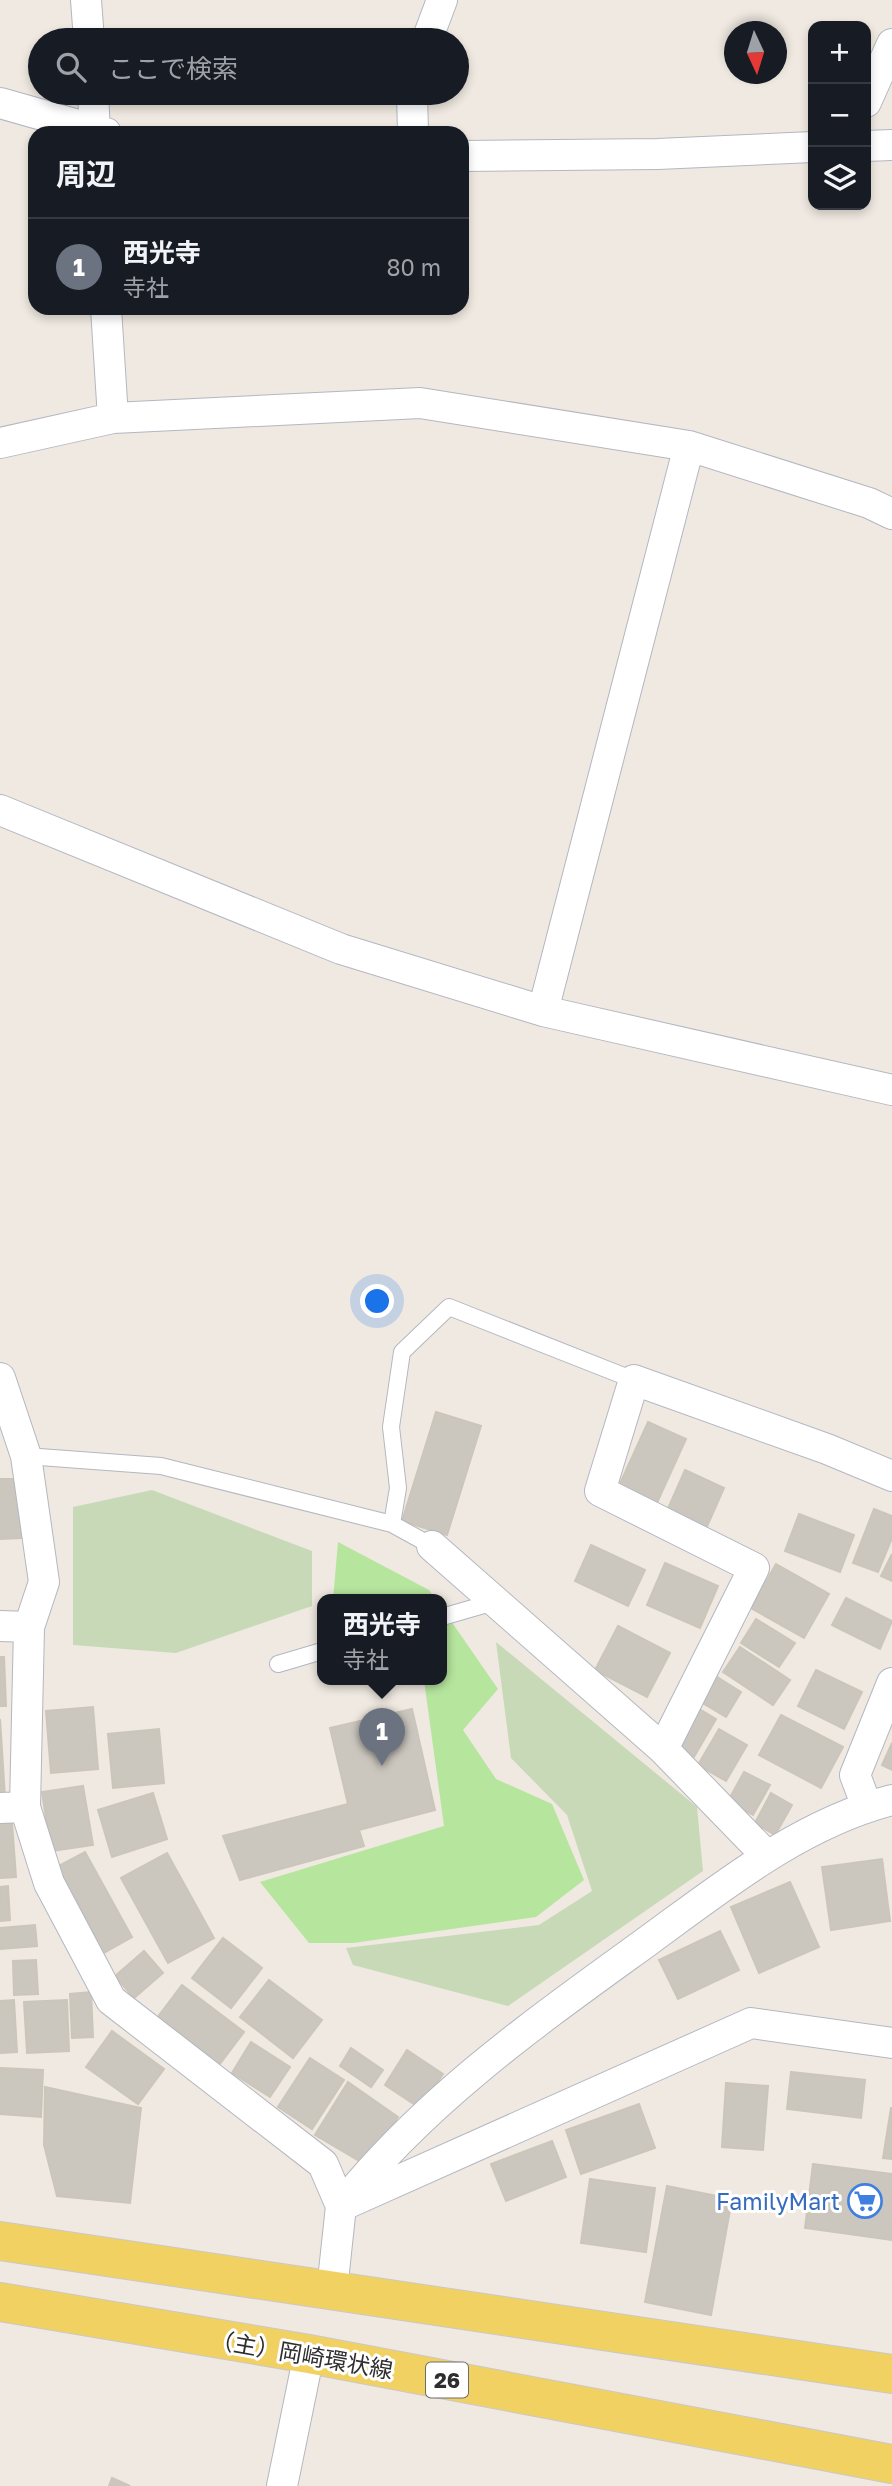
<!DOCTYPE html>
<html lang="ja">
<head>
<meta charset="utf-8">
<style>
	body { margin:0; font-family:"Golos Text","Noto Sans JP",sans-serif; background:#20242c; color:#f1f3f6 }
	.controls { position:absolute; right:21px; top:21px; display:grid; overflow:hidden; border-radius:14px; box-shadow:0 4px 10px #0003 }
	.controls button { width:63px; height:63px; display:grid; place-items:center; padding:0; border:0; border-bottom:2px solid #363941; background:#171b24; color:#f1f3f6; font:35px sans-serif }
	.compass { position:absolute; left:724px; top:21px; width:63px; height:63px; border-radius:50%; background:#171b24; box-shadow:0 4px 10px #0003; rotate:176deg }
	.you { position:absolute; left:378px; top:1302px; width:24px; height:24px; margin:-18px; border:5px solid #fff; border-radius:50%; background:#1a73e8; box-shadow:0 0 0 10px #1a73e833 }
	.badge { display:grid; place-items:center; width:46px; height:46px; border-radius:50%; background:#b45309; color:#fff; font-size:23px; font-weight:700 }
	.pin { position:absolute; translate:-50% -58px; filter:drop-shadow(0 2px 4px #0008) }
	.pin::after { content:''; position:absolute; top:37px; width:24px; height:21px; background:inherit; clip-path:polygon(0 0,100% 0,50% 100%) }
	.popup { position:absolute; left:317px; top:1594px; width:130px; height:91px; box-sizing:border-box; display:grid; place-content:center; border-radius:14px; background:#171b24; filter:drop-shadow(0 2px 5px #0005); font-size:23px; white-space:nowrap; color:#9ea1a6 }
	.popup b { font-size:26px; color:#f1f3f6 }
	.popup::after { content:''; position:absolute; left:50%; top:100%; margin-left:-14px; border:14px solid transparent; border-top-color:#171b24 }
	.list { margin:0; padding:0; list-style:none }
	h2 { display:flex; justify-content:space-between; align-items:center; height:91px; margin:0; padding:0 28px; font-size:30px }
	h2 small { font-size:23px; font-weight:400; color:#9ea1a6 }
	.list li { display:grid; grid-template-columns:46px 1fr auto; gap:21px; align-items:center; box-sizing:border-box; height:98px; padding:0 28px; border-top:2px solid #363941 }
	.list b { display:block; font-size:26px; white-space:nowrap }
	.list p { margin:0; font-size:23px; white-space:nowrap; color:#9ea1a6 }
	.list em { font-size:23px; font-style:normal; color:#9ea1a6 }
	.icon { flex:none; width:38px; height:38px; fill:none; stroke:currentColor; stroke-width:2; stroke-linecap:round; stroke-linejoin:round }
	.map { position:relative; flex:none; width:892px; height:2486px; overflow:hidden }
	.search { position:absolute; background:#171b24; box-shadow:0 4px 10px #0003; left:28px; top:28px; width:441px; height:77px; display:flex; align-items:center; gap:18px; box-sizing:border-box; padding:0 24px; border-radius:38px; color:#9ea1a6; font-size:26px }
	.panel { position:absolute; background:#171b24; box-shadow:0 4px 10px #0003; left:28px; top:126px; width:441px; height:189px; border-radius:21px }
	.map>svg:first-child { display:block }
</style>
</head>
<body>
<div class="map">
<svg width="892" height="2486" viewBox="0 0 892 2486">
	<rect width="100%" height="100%" fill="#efe9e1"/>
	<path fill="#b6e59e" d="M338,1542L429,1590L436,1600H333Z
		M442,1608L498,1689L463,1730L496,1779L552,1804L584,1880L536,1917L353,1943H309L260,1882L444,1826L424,1680H442Z"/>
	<path fill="#c8d9b8" d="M152,1490L312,1551V1606L176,1653L73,1645V1507Z
		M496,1642L697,1807L703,1871L508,2006L353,1965L346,1948L539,1925L592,1891L567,1815L511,1758Z"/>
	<path fill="#cbc7bf" stroke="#cbc5ba" stroke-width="2" d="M436,1412L481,1426L447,1535L402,1521Z
		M648,1422L686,1439L656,1505L618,1488Z
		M685,1470L724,1488L705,1531L666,1513Z
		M0,1479H20L21,1538L0,1539Z
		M874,1509L892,1516V1538L878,1572L853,1563Z
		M799,1514L854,1535L840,1572L785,1551Z
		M591,1545L645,1570L628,1606L575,1581Z
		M892,1554V1581L881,1576Z
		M665,1563L718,1586L700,1628L647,1605Z
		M776,1564L829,1594L804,1638L751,1608Z
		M846,1598L892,1621L880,1649L832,1625Z
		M756,1619L795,1643L779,1667L741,1643Z
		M618,1626L670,1653L647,1697L595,1670Z
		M740,1647L790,1680L773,1705L723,1672Z
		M0,1657H4L6,1706H0Z
		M816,1670L862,1692L844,1729L798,1706Z
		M714,1675L741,1692L726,1717L699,1701Z
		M93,1707L98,1769L51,1773L46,1711Z
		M696,1707L716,1719L694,1757L674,1746Z
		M412,1709L435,1810L359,1830L364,1846L240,1880L223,1836L348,1804L330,1728Z
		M781,1715L843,1747L821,1788L759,1755Z
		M0,1719L5,1797H0Z
		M159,1729L164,1783L113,1788L108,1734Z
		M719,1729L747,1745L726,1781L698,1765Z
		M892,1743V1770L882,1765Z
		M744,1772L770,1785L753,1815L728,1801Z
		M83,1786L93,1845L51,1851L42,1792Z
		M153,1793L167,1839L112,1857L98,1810Z
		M771,1793L792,1805L775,1835L755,1823Z
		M0,1823H12L16,1877L0,1878Z
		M85,1852L132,1937L102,1954L55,1868Z
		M167,1853L214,1938L168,1963L121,1878Z
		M882,1859L890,1921L831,1930L822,1867Z
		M790,1882L819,1947L759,1973L731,1907Z
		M8,1886L10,1920L0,1921V1887Z
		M35,1925L37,1946L0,1949V1928Z
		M720,1931L739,1970L678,1999L659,1960Z
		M223,1938L262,1968L231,2008L192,1978Z
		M144,1951L163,1973L134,1998L115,1976Z
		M36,1960L38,1994L14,1995L13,1961Z
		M269,1980L322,2020L293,2058L240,2017Z
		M182,1985L244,2032L219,2065L157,2018Z
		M91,1992L93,2037L72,2038L70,1994Z
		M14,2000L17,2052L0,2053V2001Z
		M67,2000L69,2051L27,2053L24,2002Z
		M112,2031L164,2069L138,2104L86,2067Z
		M251,2042L290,2067L270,2097L232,2073Z
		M351,2048L383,2070L371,2087L340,2066Z
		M407,2050L443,2074L420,2108L385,2085Z
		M310,2058L344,2080L312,2129L278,2107Z
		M0,2068L43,2070L41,2117L0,2114Z
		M791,2072L865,2080L861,2118L787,2109Z
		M348,2082L398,2117L366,2165L315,2135Z
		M726,2083L768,2086L763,2150L722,2147Z
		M45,2087L141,2108L130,2203L57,2196L44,2145Z
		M639,2104L655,2148L581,2174L566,2130Z
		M891,2108H892V2159L883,2158Z
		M552,2141L566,2177L506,2201L491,2164Z
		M813,2164L892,2174V2240L805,2228Z
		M590,2179L655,2188L646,2252L581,2243Z
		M667,2186L732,2199L711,2315L645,2302Z
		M112,2478L130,2486H109Z"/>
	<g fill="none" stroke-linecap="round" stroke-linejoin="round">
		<g stroke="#b4b7c1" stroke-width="18">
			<path id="service" d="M26,1456L161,1466L392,1524
				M432,1546L392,1524L398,1488L391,1427L402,1352L449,1307L634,1380
				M442,1617L494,1602
				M278,1664L322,1651"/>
		</g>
		<g stroke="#b4b7c1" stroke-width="32">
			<path id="minor" d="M86,0L89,40
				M427,40L442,0
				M93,93L95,133
				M412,93L413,133
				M866,102L892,44
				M0,103L106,133
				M866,146L892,145
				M462,156L658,154L813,147
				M106,308L113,418
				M0,443L113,418L420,403L689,446L869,503L892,514
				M0,810L341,949L543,1011L892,1090
				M543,1011L689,446
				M0,1378L26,1456L44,1582L29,1627L25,1807L49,1883L111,2000L323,2164L341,2206L332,2290
				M432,1546L663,1749L766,1855
				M0,1626L29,1627
				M663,1749L754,1568L600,1491L634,1380L827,1449L892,1476
				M867,1807L855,1775L892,1683
				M0,1808L25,1807
				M348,2203L751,2023L892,2043
				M341,2206C426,2099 536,2022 645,1943C722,1887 799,1824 892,1800
				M282,2486L309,2354"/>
		</g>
		<g stroke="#c9c9c9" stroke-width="40">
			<path id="primary" d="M0,2241L892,2374
				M0,2302L309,2354L892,2464"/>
		</g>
		<use href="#service" stroke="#fff" stroke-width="16"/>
		<use href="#minor" stroke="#fff" stroke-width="30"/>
		<use href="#primary" stroke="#f2d163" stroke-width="38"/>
	</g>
	<defs>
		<g id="supermarket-ring" transform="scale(1.75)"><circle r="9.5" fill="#fff" stroke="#3f7fe0" stroke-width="1.5"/><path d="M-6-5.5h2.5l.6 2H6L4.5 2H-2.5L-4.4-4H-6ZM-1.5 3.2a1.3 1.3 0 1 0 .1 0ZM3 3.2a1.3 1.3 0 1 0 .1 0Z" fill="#3f7fe0"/></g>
	</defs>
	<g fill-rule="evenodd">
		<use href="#supermarket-ring" x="865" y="2201"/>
	</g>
	<g text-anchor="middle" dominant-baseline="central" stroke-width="6" stroke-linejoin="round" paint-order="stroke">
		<rect fill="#fff" stroke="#6d6d6d" stroke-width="2" x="426" y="2362.5" width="42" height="35" rx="5"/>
		<g font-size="21" font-weight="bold" fill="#2e2e2e">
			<text x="447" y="2380">26</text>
		</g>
		<g font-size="23" fill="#366cbe" stroke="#fff" text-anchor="end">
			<text x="840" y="2201">FamilyMart</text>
		</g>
		<g font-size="23" fill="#2e2e2e" stroke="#fff">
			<text transform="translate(302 2354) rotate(10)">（主）岡崎環状線</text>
		</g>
	</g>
</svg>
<div class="controls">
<button>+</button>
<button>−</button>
<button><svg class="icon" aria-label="layers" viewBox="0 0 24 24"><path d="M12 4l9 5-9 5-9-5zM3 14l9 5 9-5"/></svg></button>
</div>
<svg class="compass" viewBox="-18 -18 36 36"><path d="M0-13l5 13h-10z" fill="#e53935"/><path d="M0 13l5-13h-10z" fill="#9ea1a6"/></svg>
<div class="you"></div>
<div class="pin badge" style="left:382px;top:1766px;background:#6b7280">1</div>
<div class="popup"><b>西光寺</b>寺社</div>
<div class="search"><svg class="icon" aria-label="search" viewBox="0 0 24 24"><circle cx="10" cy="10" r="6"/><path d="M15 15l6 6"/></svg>ここで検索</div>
<section class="panel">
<h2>周辺<small></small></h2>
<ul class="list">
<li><span class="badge" style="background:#6b7280">1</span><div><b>西光寺</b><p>寺社</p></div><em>80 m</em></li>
</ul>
</section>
</div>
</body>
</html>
